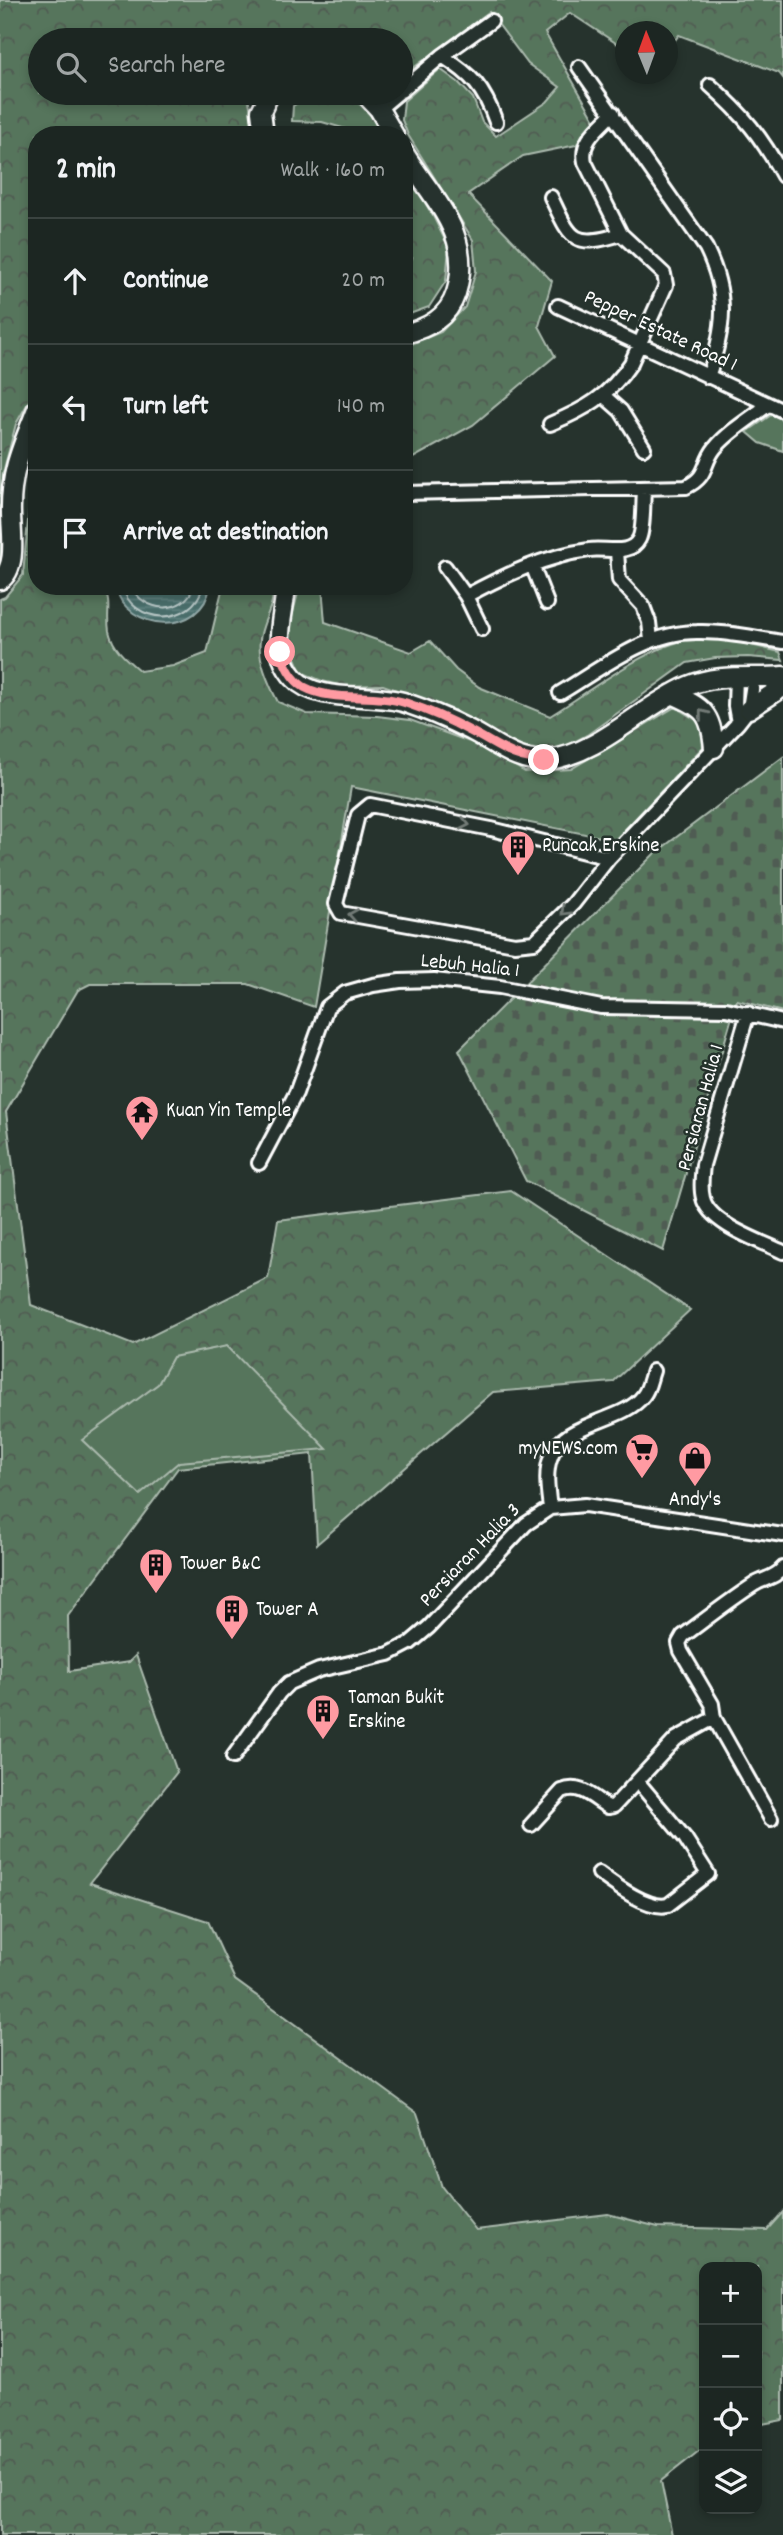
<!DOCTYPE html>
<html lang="en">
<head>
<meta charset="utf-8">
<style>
	body { margin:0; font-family:Dekko,sans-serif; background:#252e2a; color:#f1f3f6 }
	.controls { position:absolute; right:21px; bottom:21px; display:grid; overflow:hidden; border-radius:14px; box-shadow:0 4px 10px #0003 }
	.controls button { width:63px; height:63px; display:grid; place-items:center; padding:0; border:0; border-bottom:2px solid #3a4340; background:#1c2622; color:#f1f3f6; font:35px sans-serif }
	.compass { position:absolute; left:615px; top:21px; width:63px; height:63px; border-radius:50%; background:#1c2622; box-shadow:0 4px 10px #0003; rotate:359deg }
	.stop { position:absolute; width:21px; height:21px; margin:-16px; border:5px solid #ff9aa2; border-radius:50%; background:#fff }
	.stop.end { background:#ff9aa2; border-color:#fff; box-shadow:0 2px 7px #0008 }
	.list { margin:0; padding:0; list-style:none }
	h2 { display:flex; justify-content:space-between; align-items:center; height:91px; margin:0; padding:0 28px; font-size:30px }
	h2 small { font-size:23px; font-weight:400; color:#a0a5a5 }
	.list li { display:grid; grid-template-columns:46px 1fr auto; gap:21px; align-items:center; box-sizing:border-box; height:126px; padding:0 28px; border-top:2px solid #3a4340 }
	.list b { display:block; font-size:26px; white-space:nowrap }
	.list em { font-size:23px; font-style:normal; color:#a0a5a5 }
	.icon { flex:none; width:38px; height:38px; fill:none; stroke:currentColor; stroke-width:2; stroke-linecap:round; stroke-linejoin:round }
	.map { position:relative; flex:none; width:783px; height:2535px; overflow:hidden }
	.search { position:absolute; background:#1c2622; box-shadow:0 4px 10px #0003; left:28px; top:28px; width:385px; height:77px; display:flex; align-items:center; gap:18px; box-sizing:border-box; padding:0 24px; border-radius:38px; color:#a0a5a5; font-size:26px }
	.panel { position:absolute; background:#1c2622; box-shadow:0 4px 10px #0003; left:28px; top:126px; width:385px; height:469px; border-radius:28px }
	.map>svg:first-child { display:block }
</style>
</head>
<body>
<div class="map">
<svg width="783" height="2535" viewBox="0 0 783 2535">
	<defs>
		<pattern id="forest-crowns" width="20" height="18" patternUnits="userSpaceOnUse" patternTransform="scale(1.75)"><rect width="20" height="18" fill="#57745c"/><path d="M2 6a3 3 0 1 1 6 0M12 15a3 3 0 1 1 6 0" fill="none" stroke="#505c52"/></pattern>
		<pattern id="cemetery-stones" width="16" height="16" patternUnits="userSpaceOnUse" patternTransform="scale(1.75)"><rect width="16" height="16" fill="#57745c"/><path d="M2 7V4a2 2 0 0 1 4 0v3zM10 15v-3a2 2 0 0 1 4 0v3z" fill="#505c52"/></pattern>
		<pattern id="water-rules" width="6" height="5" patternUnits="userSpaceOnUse" patternTransform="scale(1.75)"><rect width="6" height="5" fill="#486d6b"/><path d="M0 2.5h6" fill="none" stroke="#638381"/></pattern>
	</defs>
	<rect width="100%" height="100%" fill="#26332d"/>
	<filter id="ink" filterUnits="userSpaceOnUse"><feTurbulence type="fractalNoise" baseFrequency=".0143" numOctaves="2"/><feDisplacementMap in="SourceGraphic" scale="14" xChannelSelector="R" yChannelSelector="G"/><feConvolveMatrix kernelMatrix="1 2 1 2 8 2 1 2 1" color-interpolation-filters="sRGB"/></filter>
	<g filter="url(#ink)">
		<path fill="url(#forest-crowns)" stroke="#abbaae" stroke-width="2" d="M0,0H783V78L779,73L679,35L668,49V32H626L625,49L570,13L545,33L595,120L576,145L523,156L468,194L552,281L539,326L555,356L473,425L404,463V347L441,332L465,307L476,271L473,240L408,135L402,120L404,101L440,69L458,82L473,98L482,122L496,136L547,102L560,87L528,64L489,12L401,77V40H40V93H250L248,97L256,135H37V387L16,424L3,473L2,563L0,564Z
			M308,96L338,97L364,105L383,135H355L353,131L322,122L292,121L293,106Z
			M404,167L433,216L449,248L446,281L429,307L404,316V273L412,258L404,255V225L407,206L404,200Z
			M37,456V586H104C112,606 106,612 109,631C113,649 127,660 140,671L173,666L207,653L223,586H273C275,604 265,616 261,634C255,655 268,683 278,702L307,714L377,716L410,720L481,746L525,772L571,769L675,707L701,723L703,747L615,840L351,787L314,1007L248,984H90L78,990L6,1112L31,1305L133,1345L268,1278L278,1220L511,1191L690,1310L613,1382L493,1392L317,1544L312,1454L178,1468L68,1616L69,1671L129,1662L136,1655L177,1772L90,1883L208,1921L235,1980L417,2113L442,2187L476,2230L608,2214L658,2227L767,2230L783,2212V2420L757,2425V2267H704V2447L661,2481L672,2535H0V599L5,597L23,575L33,467Z
			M300,586H322L325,622L411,652L430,641L456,670L479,687L550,716C589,692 655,639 701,638C728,638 754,646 780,652L783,660L748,657L715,658L687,663L587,735L556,752L521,747L490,733L454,710L383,685L343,686L322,681L301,672L291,649L288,631Z"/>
		<path fill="url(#cemetery-stones)" stroke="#abbaae" stroke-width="2" d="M783,757V1012L737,1000L663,1251L526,1181L459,1050L654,854Z"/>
		<path fill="#57745c" stroke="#abbaae" stroke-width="2" d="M771,415L783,418V451L760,443L747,432Z
			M227,1346L327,1449L179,1462L140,1495L82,1440L158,1384L173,1357Z"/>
		<path fill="url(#water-rules)" stroke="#91a7a6" stroke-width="2" d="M115,586H210C203,637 126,633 115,586Z"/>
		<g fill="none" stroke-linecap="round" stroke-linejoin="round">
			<path stroke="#b6c5c4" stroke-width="2" d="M122,586C132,626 193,627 203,586
				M131,586C143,613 184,616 194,586"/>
			<g stroke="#fff" stroke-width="18">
				<path id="street" d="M442,56C472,75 484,88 496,122
					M579,67L706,248C729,295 725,328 708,377
					M710,85C744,115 761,136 783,176
					M401,91L442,56L491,21
					M379,109L398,93
					M551,197C571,239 572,249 621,234
					M558,306L783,411
					M604,396L621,411L644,448
					M550,424C586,409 609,396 631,363L666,285L664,274L621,234L585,162C580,140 599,128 613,113
					M404,493L686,487C709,476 702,464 715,448C729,431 751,418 768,405
					M617,551L619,580L643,606L649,622L651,640
					M532,565L547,603
					M445,567L466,596L482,629
					M466,596C505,575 545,556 589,550C604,547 630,557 639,539C644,530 643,501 644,490
					M736,676L735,706L738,723
					M560,693C602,668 646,632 697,632C726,631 754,638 783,642
					M609,858L491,829L370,805L358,815L336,904L341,913L515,944L534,942L573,904L609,858L738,723L749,709L754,677
					M748,1013L703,1165C702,1176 700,1187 703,1198C709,1224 760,1241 783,1252
					M259,1163L296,1093L327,1007L345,993L373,985L400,981L434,980L500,987L601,1007L726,1009L783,1022
					M550,1508C548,1492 545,1474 550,1459C561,1421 623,1423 643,1396C649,1389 650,1379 653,1371
					M233,1757L279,1693L289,1683L319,1670L389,1654L410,1643L429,1627L526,1524L550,1508L585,1505L783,1535
					M771,1819L714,1718L712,1704L681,1651L679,1643L683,1636C706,1619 730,1600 755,1584C765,1578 775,1578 783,1568
					M531,1825L562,1791C580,1783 593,1798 608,1807L614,1806L676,1739L714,1718
					M599,1873C615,1885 648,1910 668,1905L708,1874L685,1838L638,1782"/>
			</g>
			<g stroke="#fff" stroke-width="23">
				<path id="secondary" d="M364,93L379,109L394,135
					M264,135L261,111L270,93
					M404,153C432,199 474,234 456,293C448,318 428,328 404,334
					M0,580C18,568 11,532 11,513C10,472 22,447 37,409
					M286,586C284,618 269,651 294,678C317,704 373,692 406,703C427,710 450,720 470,730C496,743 517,764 548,760C601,753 640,707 688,686C719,673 751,679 783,676
					M672,694C703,707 711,713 714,748
					M749,709L783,687"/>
			</g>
			<use href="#street" stroke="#26332d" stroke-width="12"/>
			<use href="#secondary" stroke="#26332d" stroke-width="18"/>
		</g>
		<defs><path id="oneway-chevron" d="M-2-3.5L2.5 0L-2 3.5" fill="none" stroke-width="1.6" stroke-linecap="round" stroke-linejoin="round" transform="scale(1.75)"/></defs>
		<g stroke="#727a76">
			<use href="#oneway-chevron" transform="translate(703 714) rotate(-129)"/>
			<use href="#oneway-chevron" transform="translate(465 824) rotate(11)"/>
			<use href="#oneway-chevron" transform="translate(565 911) rotate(135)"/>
			<use href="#oneway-chevron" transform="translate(353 915) rotate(-170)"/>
		</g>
	</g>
	<g fill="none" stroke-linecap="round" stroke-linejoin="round" filter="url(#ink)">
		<path stroke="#ff9aa2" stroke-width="9" d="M280,652C286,666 291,679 304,687C334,703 373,692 406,703C427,710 450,720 470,731C498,745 512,759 544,760"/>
	</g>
	<defs>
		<g id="building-pin" transform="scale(1.75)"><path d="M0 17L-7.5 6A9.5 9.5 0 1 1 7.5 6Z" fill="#ff9aa2" stroke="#26332d"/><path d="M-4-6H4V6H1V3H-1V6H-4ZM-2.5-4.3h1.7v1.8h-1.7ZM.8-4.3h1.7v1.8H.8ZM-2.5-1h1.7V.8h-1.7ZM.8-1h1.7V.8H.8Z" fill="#111"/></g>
		<g id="temple-pin" transform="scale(1.75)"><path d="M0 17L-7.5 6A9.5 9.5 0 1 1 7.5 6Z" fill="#ff9aa2" stroke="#26332d"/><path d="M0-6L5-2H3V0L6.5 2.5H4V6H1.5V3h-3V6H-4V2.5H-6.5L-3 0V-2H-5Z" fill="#111"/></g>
		<g id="supermarket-pin" transform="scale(1.75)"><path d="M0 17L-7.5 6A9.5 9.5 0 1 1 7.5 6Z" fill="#ff9aa2" stroke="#26332d"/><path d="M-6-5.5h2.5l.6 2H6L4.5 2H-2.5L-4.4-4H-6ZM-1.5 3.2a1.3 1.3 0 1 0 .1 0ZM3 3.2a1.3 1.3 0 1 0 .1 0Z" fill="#111"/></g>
		<g id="shop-pin" transform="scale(1.75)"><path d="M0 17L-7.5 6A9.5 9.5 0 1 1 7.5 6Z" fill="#ff9aa2" stroke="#26332d"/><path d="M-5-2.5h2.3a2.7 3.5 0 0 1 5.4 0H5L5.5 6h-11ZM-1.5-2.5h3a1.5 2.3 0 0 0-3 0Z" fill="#111"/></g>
	</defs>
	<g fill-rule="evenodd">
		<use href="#building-pin" x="518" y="847"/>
		<use href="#temple-pin" x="142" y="1112"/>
		<use href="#supermarket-pin" x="642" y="1450"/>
		<use href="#shop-pin" x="695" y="1458"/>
		<use href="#building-pin" x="156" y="1565"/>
		<use href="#building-pin" x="232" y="1611"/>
		<use href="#building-pin" x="323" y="1711"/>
	</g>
	<g text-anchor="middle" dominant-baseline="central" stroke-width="5" stroke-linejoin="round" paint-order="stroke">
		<g font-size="21" fill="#fff" stroke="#26332d">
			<text transform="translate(660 332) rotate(25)">Pepper Estate Road 1</text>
			<text transform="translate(470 967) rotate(6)">Lebuh Halia 1</text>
			<text transform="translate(702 1108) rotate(-75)">Persiaran Halia 1</text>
			<text transform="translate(471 1556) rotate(-46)">Persiaran Halia 3</text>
		</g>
		<g font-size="21" fill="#fff" stroke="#26332d" text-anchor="start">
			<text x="542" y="847">Puncak Erskine</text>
			<text x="166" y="1112">Kuan Yin Temple</text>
			<text x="618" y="1450" text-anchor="end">myNEWS.com</text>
			<text x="695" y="1501" text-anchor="middle">Andy's</text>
			<text x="180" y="1565">Tower B&amp;C</text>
			<text x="256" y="1611">Tower A</text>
			<text x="348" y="1699">Taman Bukit<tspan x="348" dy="24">Erskine</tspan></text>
		</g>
	</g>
</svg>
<div class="controls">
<button>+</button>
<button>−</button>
<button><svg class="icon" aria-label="locate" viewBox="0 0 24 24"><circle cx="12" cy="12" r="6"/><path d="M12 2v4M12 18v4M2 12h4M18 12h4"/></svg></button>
<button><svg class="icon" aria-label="layers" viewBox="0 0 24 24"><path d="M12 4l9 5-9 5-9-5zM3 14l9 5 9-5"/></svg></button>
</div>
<svg class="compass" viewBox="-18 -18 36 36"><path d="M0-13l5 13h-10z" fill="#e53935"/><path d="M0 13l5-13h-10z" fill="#a0a5a5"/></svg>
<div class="stop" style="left:280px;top:652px"></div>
<div class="stop end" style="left:544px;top:760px"></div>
<div class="search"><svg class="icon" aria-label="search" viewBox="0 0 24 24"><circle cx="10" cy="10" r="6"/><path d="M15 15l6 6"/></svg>Search here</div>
<section class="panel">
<h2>2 min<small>Walk · 160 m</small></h2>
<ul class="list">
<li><svg class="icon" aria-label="ahead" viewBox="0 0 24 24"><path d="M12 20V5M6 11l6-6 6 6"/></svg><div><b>Continue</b></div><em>20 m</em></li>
<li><svg class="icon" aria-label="left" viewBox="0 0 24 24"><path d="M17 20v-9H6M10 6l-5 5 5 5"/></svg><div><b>Turn left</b></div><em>140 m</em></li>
<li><svg class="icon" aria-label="arrive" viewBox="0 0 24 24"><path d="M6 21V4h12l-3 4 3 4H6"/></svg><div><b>Arrive at destination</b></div></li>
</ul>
</section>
</div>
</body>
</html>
